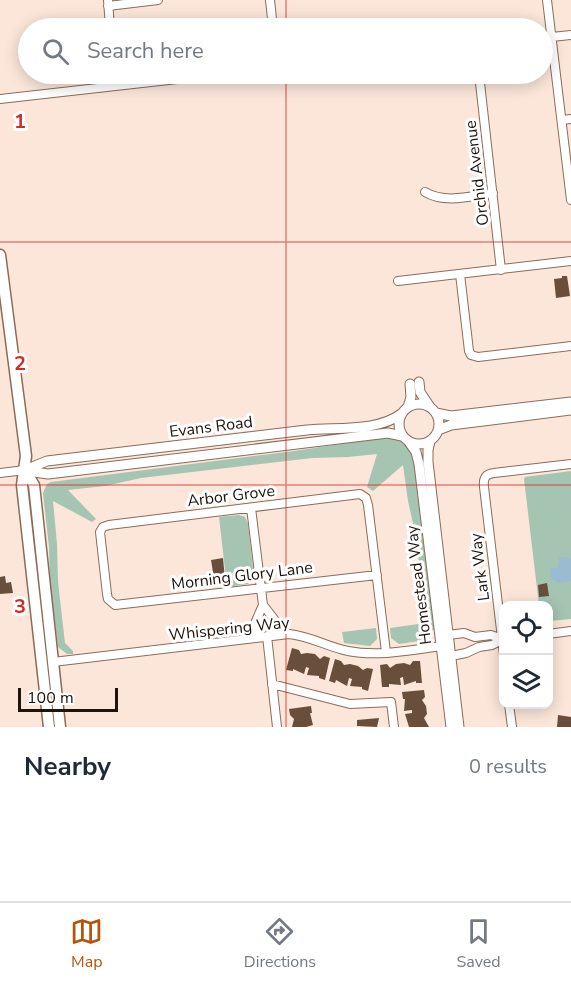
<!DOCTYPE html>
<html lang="en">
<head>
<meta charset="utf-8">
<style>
	body { margin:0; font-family:"Nunito Sans",sans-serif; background:#f2f2f3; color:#1f2937 }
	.controls { position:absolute; right:18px; bottom:18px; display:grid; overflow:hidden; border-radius:12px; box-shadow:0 3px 15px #0003 }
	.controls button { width:54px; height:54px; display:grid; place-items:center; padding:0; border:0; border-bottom:2px solid #e0e1e3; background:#fff; color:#1f2937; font:30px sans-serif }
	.scale { position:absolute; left:18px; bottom:15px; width:100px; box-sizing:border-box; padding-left:6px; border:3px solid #1f130b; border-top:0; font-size:16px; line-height:21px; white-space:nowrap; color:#1f130b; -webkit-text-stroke:4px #fff; paint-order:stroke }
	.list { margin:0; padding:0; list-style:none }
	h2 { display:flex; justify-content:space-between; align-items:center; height:78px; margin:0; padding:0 24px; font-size:26px }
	h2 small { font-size:20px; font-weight:400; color:#747a83 }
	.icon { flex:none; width:33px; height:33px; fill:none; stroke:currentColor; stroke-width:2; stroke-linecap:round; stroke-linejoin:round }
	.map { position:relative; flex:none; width:571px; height:727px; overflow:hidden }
	.search { position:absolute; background:#fff; box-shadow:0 3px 15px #0003; left:18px; right:18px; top:18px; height:66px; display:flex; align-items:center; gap:15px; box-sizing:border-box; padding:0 21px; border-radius:33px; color:#747a83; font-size:22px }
	.sheet { height:174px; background:#fff }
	nav { display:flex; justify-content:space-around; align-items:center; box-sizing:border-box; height:84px; border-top:2px solid #e0e1e3; background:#fff; font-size:16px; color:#747a83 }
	nav a { display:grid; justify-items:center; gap:3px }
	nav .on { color:#b45309 }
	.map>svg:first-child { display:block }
</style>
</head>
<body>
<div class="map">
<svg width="571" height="727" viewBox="0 0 571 727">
	<rect width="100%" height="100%" fill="#fbe6d9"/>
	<path fill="#a5c4b2" d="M388,437C401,440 406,443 413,455L435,630H430L426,640L399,644L391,638L390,628L426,623L416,537L408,501L403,465L373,491L367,487L377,454L348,457L312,458L141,478L105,486L68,490L96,519L92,522L53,501L57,544L58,582L65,643L73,651V654H67L58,647L50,582L49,547L43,493L47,484L51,482L294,451Z
		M571,471V619L550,621L553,628H549L548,606L539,605L524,479L525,477Z
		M239,515L245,517L248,524L254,576L248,584L227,587L219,517Z
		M376,628L377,639L370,646L344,643L342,632Z"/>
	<path fill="#9bbbd1" d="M568,557L571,560V581L558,583L551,578L550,569L558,567L559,558Z"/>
	<path fill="#694e3c" d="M562,276H567L570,296L556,298L554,279L562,278Z
		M223,558L225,579H214L211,560Z
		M5,576L6,583L11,582L13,593L0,594V577Z
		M547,583L549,596L539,597L538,585Z
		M292,648L299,650L301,654L307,653L315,654L320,659L324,656L330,658L325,680L319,678V676L307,675L309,668L306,667L304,674L293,669V671L286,670Z
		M335,659L341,661L344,665L350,664L358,666L363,670L367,668L373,669L368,691L362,689V687L350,686L352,679L349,678L347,686L336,680L335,683L329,681Z
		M413,661H420L422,683H416V681L404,685L403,677L400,678L401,685L389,684V687H382L380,665L387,664L390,668L396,664L404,663L410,665Z
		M424,690L425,697L422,700L426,706L427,714L424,718L429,727H409L405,714L412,713V710L404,711L405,699H403L402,692Z
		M311,706L312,713H310L313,725L306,727H292L294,719L290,715L289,709Z
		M558,715L571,717V727H557Z
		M379,718L377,727L357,726V720Z"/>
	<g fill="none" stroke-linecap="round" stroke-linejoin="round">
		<g stroke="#8b6c59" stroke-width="10">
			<path id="minor" d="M108,0L110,28
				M270,0L273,28
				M547,0L571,200
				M108,6L158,0
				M542,38L571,35
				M115,74L116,84
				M479,74L501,270
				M0,99L222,74
				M562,120L571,119
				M425,192C445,204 471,196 493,193
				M460,274L469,351L471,355L478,357L571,346
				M398,281L571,261
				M0,473L25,470
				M251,508L263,605L256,621L257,637
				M377,575L115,605L108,599L107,594L100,532L103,527L109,525L360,494L366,498L368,505L386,652
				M263,605L274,619L276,635
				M548,634L571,631
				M267,636L277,727
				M445,640L448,635L464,633L475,637L491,635L502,639
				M447,652L451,656L466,653L479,647L492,645L504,639
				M504,655L484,487C483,479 485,474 494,473L571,464
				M53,662L289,634C310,636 328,647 348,651C378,657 411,650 441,646
				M272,684L350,704L391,702L394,727
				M509,704L512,727"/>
		</g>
		<g stroke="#8b6c59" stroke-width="11">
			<path id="tertiary" d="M419,382L420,392L430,407
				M399 424a20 20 0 1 1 40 0a20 20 0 1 1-40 0Z
				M408,407L411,397L410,384
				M436,413L451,416L571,402
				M438,430L451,425L571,410
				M430,441L428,450V462L459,727
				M409,442L416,452L419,464L451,727
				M25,470L47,461C134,451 221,441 307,430C337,427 377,432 401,414
				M27,471L48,474L388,433L402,436"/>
		</g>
		<g stroke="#8b6c59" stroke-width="13">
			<path id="secondary" d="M0,255L26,456L22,485L49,727
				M25,470L34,485L60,727"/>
		</g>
		<use href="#minor" stroke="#fff" stroke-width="8"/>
		<use href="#tertiary" stroke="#fff" stroke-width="9"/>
		<use href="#secondary" stroke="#fff" stroke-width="10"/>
	</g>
	<path fill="none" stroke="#d62828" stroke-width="1.5" stroke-opacity="0.55" d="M286,0V28M286,74V727M0,242H571M0,485H571"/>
	<g text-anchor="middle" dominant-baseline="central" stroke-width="6" stroke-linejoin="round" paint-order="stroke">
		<g font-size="16" fill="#1f130b" stroke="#fff">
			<text transform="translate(477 173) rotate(-97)">Orchid Avenue</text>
			<text transform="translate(211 427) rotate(-7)">Evans Road</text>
			<text transform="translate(231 496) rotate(-7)">Arbor Grove</text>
			<text transform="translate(480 567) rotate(-97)">Lark Way</text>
			<text transform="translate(242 576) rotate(-7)">Morning Glory Lane</text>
			<text transform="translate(419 585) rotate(-97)">Homestead Way</text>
			<text transform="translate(229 629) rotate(-6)">Whispering Way</text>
		</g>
	</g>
	<g font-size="20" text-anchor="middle" font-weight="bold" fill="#d62828" stroke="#fff" stroke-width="6" stroke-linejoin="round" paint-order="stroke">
		<text x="20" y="128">1</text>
		<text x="20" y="370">2</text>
		<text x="20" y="613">3</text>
	</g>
</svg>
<div class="controls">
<button><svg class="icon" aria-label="locate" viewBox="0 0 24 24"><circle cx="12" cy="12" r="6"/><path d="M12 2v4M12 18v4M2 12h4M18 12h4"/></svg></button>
<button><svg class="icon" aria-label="layers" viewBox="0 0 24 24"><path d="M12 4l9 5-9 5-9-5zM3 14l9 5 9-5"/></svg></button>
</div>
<div class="scale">100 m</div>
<div class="search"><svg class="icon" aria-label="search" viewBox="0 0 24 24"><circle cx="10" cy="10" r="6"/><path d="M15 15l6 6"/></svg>Search here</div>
</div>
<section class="sheet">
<h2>Nearby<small>0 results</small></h2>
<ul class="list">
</ul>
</section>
<nav>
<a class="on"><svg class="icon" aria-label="map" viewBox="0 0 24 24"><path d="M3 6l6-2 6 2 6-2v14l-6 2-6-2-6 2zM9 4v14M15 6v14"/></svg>Map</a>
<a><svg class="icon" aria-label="directions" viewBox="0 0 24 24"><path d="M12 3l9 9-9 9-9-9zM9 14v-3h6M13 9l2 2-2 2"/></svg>Directions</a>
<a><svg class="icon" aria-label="saved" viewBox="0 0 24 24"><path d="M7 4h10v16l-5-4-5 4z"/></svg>Saved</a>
</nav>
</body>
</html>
